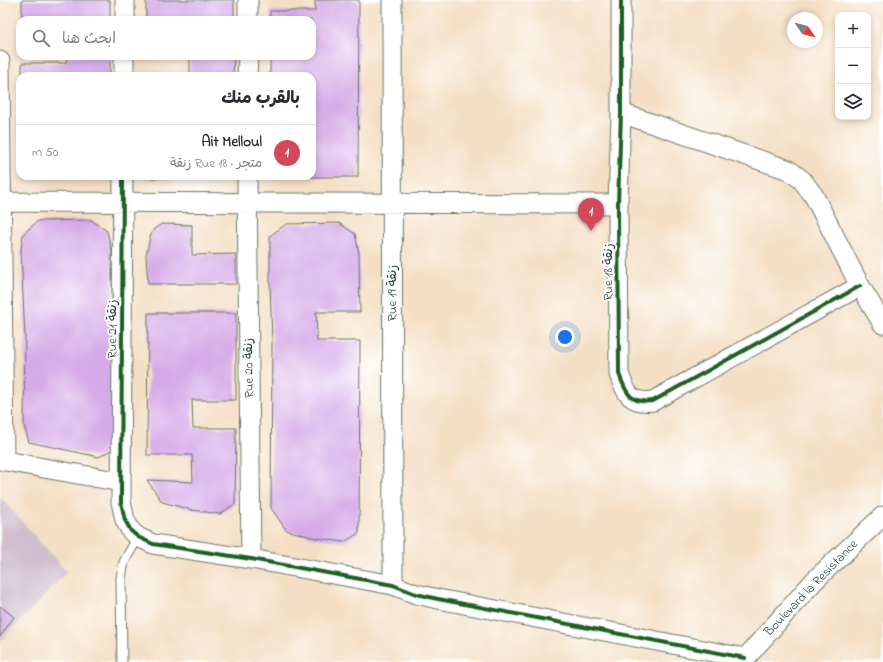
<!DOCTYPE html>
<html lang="ar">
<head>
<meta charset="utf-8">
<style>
	body { margin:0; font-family:"Indie Flower","Playpen Sans Arabic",sans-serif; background:#f2f2f3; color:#2b2b33; direction:rtl }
	.controls { position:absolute; right:12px; top:12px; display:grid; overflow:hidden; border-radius:8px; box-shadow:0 2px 6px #0003 }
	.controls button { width:36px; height:36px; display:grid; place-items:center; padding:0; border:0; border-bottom:1px solid #e1e1e2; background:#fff; color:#2b2b33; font:20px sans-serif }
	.compass { position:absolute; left:787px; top:12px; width:36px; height:36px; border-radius:50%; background:#fff; box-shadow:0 2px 6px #0003; rotate:125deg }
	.you { position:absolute; left:565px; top:337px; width:14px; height:14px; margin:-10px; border:3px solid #fff; border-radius:50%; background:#1a73e8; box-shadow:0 0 0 6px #1a73e833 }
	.badge { display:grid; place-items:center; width:26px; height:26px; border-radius:50%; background:#d1495b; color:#fff; font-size:13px; font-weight:700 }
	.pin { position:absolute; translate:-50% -33px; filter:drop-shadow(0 1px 2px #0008) }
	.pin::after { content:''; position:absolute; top:21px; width:14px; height:12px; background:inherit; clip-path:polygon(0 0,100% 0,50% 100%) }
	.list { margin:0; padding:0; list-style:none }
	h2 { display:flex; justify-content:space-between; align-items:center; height:52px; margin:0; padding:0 16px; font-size:17px }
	h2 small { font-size:13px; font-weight:400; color:#7c7c81 }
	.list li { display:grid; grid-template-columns:26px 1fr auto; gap:12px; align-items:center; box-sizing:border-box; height:56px; padding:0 16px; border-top:1px solid #e1e1e2 }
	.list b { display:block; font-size:15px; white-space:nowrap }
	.list p { margin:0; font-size:13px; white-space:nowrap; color:#7c7c81 }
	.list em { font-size:13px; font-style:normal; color:#7c7c81 }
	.icon { flex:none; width:22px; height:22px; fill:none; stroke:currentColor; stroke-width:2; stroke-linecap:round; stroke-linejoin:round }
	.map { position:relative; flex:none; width:883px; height:662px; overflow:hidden; direction:ltr }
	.search { position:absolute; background:#fff; box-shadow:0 2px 6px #0003; left:16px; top:16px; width:300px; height:44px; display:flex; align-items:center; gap:10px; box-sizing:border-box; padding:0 14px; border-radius:12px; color:#7c7c81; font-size:15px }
	.panel { position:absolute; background:#fff; box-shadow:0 2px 6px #0003; left:16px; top:72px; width:300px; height:108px; border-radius:12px; direction:rtl }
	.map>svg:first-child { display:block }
</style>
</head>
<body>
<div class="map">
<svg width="883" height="662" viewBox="0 0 883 662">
	<rect width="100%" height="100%" fill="#fff"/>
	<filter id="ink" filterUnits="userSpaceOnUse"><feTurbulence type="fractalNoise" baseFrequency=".025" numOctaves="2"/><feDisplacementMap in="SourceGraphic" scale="8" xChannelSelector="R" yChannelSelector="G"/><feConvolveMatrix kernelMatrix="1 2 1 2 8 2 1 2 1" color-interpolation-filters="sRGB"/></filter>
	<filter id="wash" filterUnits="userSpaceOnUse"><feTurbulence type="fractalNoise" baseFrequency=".012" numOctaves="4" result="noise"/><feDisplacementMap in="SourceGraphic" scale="16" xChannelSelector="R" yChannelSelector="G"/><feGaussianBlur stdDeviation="0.9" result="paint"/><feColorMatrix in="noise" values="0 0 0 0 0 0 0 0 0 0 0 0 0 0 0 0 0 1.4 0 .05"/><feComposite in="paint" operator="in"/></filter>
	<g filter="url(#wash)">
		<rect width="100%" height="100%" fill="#f4dfc4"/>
		<path fill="#d0bdce" d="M0,497L67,572L0,642Z"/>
		<g id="blocks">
			<path fill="#d5aae8" d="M22,0H110V20H22Z
				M146,0H234V20H146Z
				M315,0H359L358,177H312V76H270V56H312V20H270V11H315Z
				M67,56H110V76H22V63H66Z
				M190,56H234L233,76H190Z
				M145,176H233V178H145Z
				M91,220L107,231L112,251L113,449L99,457L29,442L24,426L25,338L21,251L23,234L38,221Z
				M339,223L355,234L359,253L360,312H316L317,341H360L359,533L344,542L316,538L286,530L271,508L272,341L270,283V236L286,224Z
				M162,224L192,225V255L236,254V284H148L146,255L150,237L154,229Z
				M148,313H236V400H192L193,428H236L235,504L220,514L192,510L162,502L147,480L193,482L192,455H147Z
				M0,606L14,617L0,637Z"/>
		</g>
	</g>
	<g filter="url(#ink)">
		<use href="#blocks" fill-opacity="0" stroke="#6a7666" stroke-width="1"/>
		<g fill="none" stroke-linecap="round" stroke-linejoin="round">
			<g stroke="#6a7666" stroke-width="11">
				<path id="lane" d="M122,662L121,578L124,562L138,537"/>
			</g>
			<g stroke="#6a7666" stroke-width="21">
				<path id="street" d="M392,0L393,585
					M621,0V113L618,204L619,374C626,393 630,404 653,401L860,286
					M125,20V0
					M248,20V0
					M0,61L4,461
					M124,76V56
					M247,76L248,56
					M621,113L789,170L802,180L814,196L860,286L883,324
					M123,176L121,502L125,520L131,531L138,537L153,544L251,559L393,585L416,594L438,599L745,658
					M247,176L251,559
					M0,202L618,204
					M0,460L121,482
					M742,662L814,581L883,516"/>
			</g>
			<use href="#lane" stroke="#fff" stroke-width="9"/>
			<use href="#street" stroke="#fff" stroke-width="19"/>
			<g stroke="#fff" stroke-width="6">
				<path id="cycleway" d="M621,0V113L618,204L619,374C626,393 630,404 653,401L860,286
					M123,176L121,502L125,520L131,531L138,537L153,544L251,559L393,585L416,594L438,599L745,658"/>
			</g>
			<use href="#cycleway" stroke="#1b5e20" stroke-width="4"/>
		</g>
	</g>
	<g text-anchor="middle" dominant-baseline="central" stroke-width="4" stroke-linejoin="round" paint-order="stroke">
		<g font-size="13" fill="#1f3d34" stroke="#fff">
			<text transform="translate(608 272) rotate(-90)">Rue 18 زنقة</text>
			<text transform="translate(392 293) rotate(-90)">Rue 19 زنقة</text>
			<text transform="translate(112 329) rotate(-90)">Rue 21 زنقة</text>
			<text transform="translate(249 368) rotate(-91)">Rue 20 زنقة</text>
			<text transform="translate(811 588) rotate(-46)">Boulevard la Resistance</text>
		</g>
	</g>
</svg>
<div class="controls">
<button>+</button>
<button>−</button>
<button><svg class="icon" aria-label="layers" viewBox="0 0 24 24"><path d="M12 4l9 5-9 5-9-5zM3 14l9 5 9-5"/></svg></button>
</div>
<svg class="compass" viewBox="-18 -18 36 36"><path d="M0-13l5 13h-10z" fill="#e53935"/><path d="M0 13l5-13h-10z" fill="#7c7c81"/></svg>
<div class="you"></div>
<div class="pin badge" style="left:591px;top:231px">1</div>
<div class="search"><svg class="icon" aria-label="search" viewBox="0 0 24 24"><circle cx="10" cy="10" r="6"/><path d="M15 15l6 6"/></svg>ابحث هنا</div>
<section class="panel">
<h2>بالقرب منك<small></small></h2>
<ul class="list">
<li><span class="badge">1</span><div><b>Ait Melloul</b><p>متجر · Rue 18 زنقة</p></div><em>50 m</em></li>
</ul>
</section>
</div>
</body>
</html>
